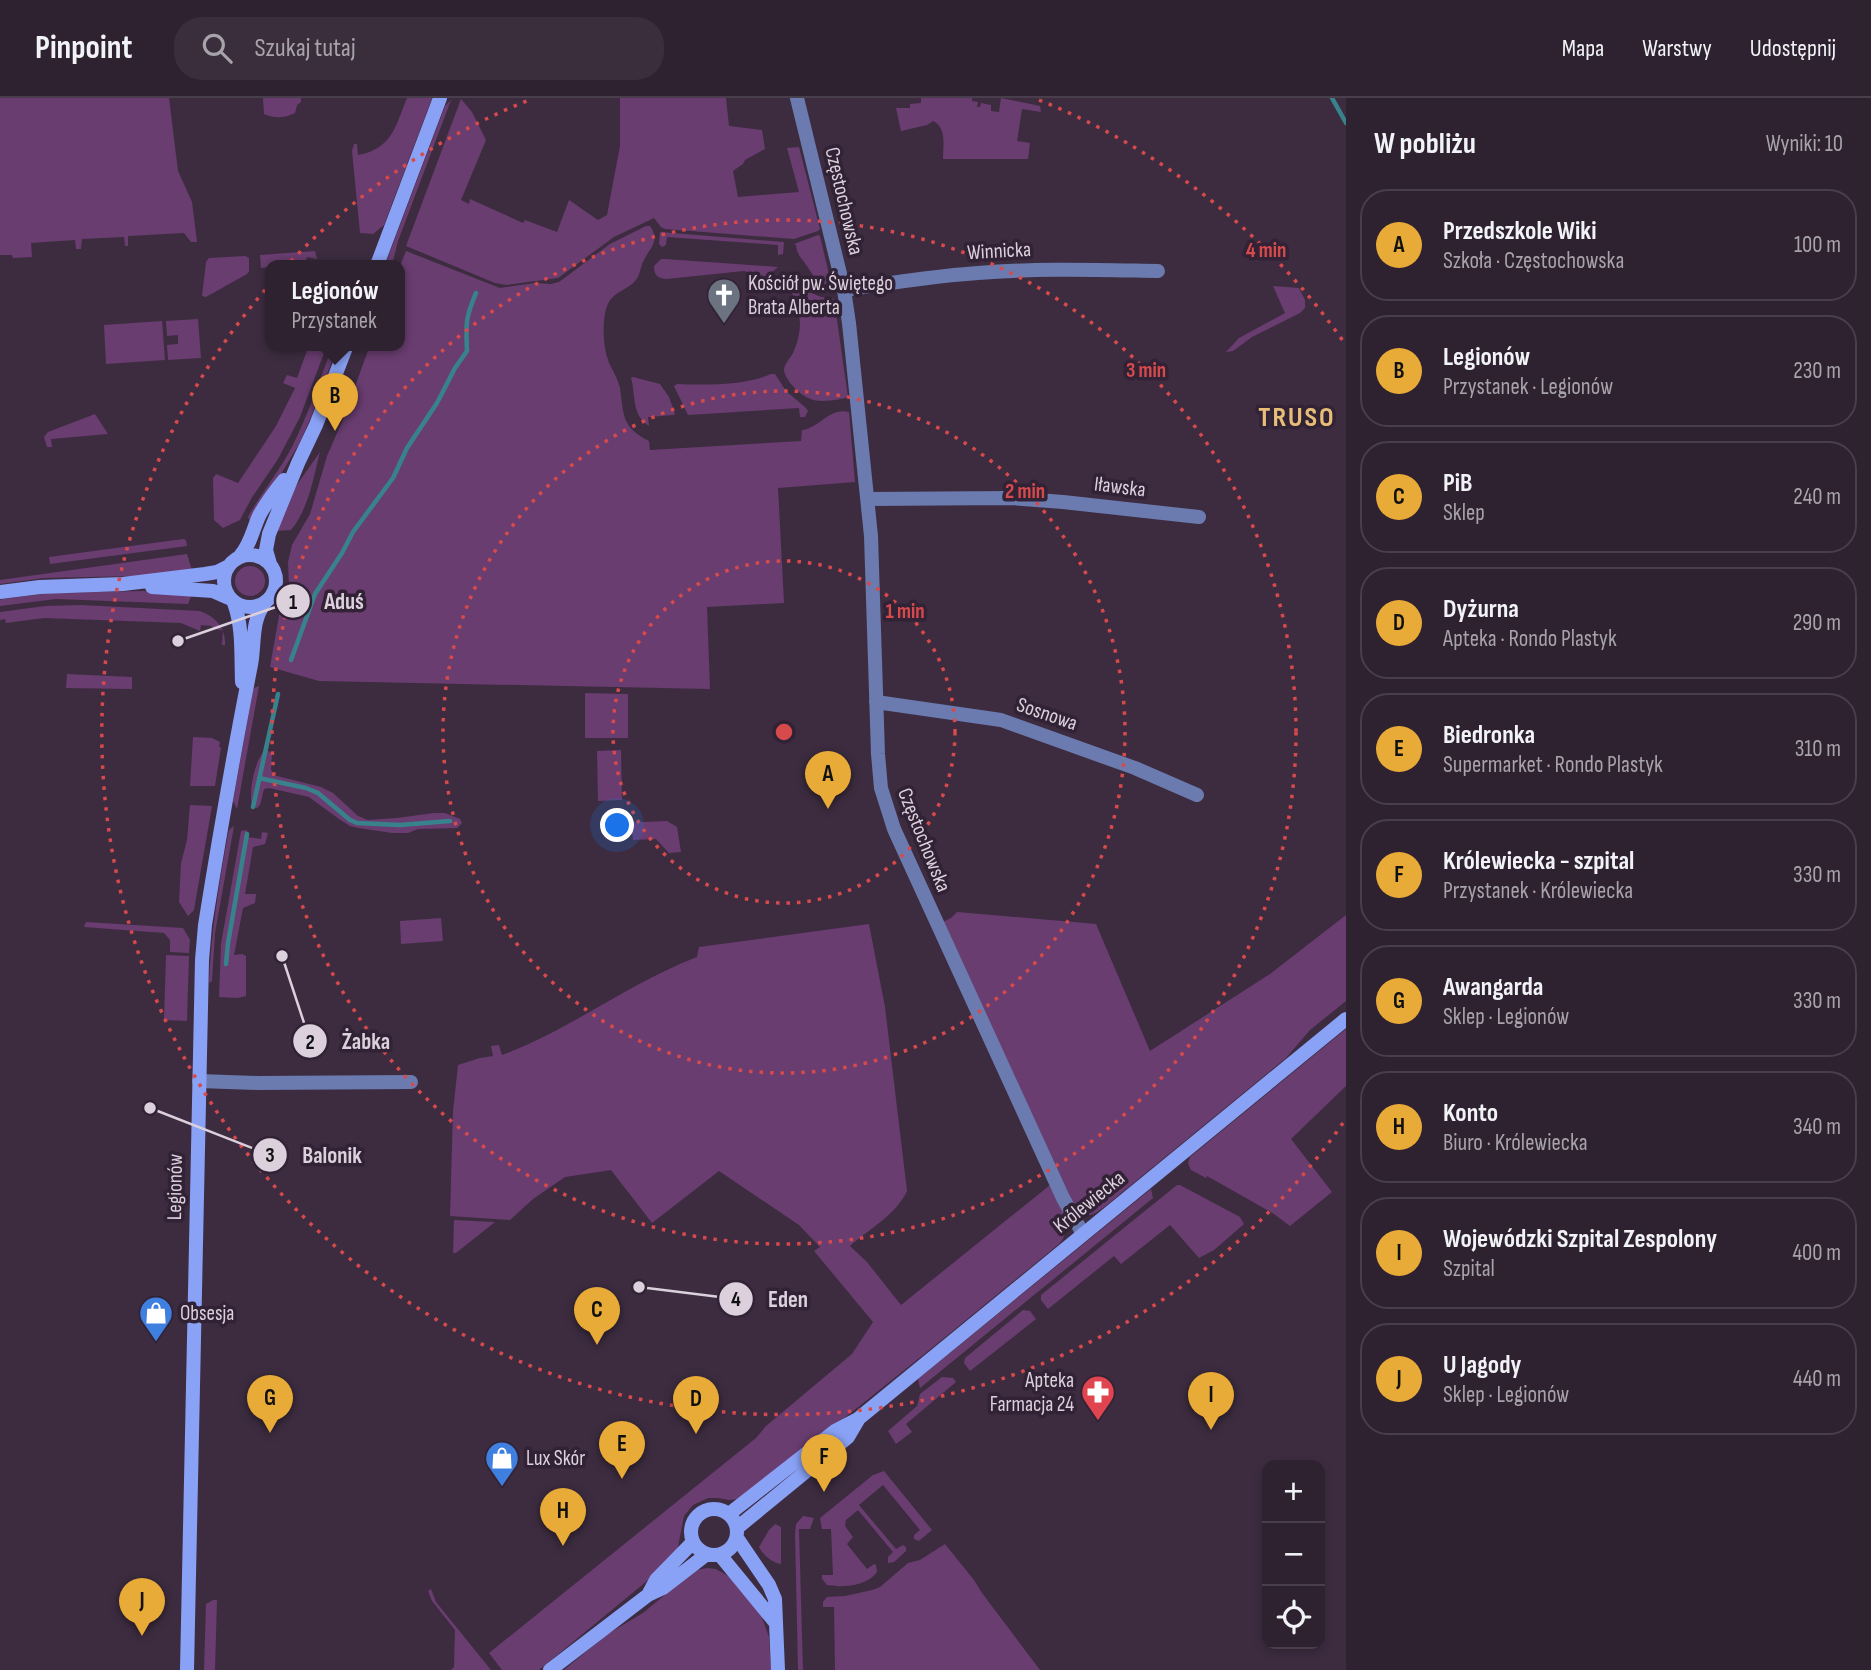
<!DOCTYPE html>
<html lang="pl">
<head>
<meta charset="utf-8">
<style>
	body { margin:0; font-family:"Sofia Sans Condensed",sans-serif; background:#3a2e3c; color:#f1f3f6 }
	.controls { position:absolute; right:21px; bottom:21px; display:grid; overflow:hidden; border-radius:14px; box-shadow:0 4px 10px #0003 }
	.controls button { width:63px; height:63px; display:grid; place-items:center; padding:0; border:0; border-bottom:2px solid #493e4c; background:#2e2130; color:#f1f3f6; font:35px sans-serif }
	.you { position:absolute; left:618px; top:728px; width:24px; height:24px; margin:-18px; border:5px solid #fff; border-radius:50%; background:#1a73e8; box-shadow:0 0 0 10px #1a73e833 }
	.badge { display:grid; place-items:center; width:46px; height:46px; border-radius:50%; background:#e9ab38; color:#111; font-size:23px; font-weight:700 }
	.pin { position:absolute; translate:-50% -58px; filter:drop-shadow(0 2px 4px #0008) }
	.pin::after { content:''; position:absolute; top:37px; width:24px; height:21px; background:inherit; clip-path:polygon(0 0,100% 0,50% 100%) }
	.popup { position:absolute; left:265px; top:162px; width:140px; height:91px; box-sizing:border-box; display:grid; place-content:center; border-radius:14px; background:#2e2130; filter:drop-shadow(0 2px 5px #0005); font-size:23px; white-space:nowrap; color:#a7a3ab }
	.popup b { font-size:26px; color:#f1f3f6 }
	.popup::after { content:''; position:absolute; left:50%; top:100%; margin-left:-14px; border:14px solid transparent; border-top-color:#2e2130 }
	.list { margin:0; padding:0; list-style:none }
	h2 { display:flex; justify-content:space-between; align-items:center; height:91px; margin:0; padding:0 28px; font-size:30px }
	h2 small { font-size:23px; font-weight:400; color:#a7a3ab }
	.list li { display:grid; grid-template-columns:46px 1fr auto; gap:21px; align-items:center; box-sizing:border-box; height:112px; margin:0 14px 14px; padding:0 14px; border:2px solid #493e4c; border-radius:28px }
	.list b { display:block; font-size:26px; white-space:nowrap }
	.list p { margin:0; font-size:23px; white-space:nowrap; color:#a7a3ab }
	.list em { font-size:23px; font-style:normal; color:#a7a3ab }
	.icon { flex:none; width:38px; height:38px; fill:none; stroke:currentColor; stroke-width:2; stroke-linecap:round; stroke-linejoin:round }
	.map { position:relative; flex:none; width:1346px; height:1572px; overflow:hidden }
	header { display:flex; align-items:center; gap:42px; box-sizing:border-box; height:98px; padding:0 35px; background:#2e2130; border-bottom:2px solid #493e4c }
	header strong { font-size:33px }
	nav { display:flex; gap:38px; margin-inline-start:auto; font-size:24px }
	.search { width:490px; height:63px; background:#3a2e3c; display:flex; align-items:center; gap:18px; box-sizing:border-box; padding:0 24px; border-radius:28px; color:#a7a3ab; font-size:26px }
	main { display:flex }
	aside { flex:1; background:#2e2130 }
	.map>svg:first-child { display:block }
</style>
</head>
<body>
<header>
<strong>Pinpoint</strong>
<div class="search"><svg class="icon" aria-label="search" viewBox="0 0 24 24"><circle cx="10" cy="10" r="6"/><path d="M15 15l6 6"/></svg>Szukaj tutaj</div>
<nav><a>Mapa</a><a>Warstwy</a><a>Udostępnij</a></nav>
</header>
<main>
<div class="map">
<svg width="1346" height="1572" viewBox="0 0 1346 1572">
	<rect width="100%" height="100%" fill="#3d2c40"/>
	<path fill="#693d70" d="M0,0H169L178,73L192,104L197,144H191L184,135L128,138V148H125L124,139L82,141L81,151H76L75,142L31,145L32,159L13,160L12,157H0Z
		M263,0H301V4L297,7L295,15C284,20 276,21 264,16Z
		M407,0H432L384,127L373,136L360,135L352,53L354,46H357L358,57C393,51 396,26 407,0Z
		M620,0H726L729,28L762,32L765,51L745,62L743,66L733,73L738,99L799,94L787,50L799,49L820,131L818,133L794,141L665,131L661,129L654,120L614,139L558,180L507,187L495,185L406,148L461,1L472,14L486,42L461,102L469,106L470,101L523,125L525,122L557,134L569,102L598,122L607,117L620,48Z
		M921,0H972V3L978,4L977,9H980L981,5L991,7V13L999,14L1001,0L1040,8L1041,14L1022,11L1017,43L1030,45L1028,61H943C943,47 947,30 933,23L927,27L901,33L896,10H910V6L921,5Z
		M451,2L398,143L392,167H385L445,8Z
		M646,128H650C661,143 649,151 644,162C640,169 641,175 636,182C626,194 612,192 606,211C602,228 603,249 609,265C613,273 618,281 620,290C624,317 621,329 649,343L650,352L801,343L802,332C820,330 829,309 849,314L855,384L778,390L784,505L707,509L710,591L319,583L270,569L280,512L288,496L289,489L288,464L292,447L310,416L327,358L344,319L370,247H400V168L406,153L500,190L535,185L551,186L559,184L610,146Z
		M660,134L784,144L783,156L778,157V147L667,139L666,147L662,149L659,146Z
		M818,137L820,138L831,185L829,187C816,186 814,178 807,168C802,160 797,158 796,147L794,146Z
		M315,153L317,161L307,159L304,167H270V169L261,170L260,157Z
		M245,158L249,160V173L247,176L206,199L202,198L206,164L209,160Z
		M661,161H665L778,169L766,179L744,173L666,181C657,180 654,177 654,168Z
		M793,177H797C807,195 815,199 834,201L848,299L845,300C821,305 808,306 791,286C788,282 784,276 784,271C785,266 789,261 792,257C797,247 800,236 800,225C799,208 787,195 793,177Z
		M1273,188L1299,190L1305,202V210L1300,215L1252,239L1233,253L1226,254L1239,240L1285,215Z
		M198,221L201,260L168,262L167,247L178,246V237L167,238L166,223Z
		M162,223L165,262L106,266L104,227Z
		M309,247H327L300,319L278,361L251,401L240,422L223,430L214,422L213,380L216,376L238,385L276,328L295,290L283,285L287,277L297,280Z
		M333,247H338L311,319L299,346L251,426L248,419C261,395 279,374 292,349C308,317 320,281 333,247Z
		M771,276H775L786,293L806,310L808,313L805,319H800L799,310L688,317L674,288L677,286C705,287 745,288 771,276Z
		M633,279L660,286L669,299L675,316L673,317L648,319L649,328C631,316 636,298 631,280Z
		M95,316L108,336L51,341L52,349H47L44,339L48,334Z
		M320,354C313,381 309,410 291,432L275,433L289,398Z
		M183,441L186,442L187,448L50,466L49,459Z
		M187,456L192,472L136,478L44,480L0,486V482Z
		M235 483a15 15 0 1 1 30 0a15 15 0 1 1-30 0Z
		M143,493L192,496L188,506L56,501L0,508V502L2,501L51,495Z
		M80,507L200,513C216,519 226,530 225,547H222L223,532L213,531L212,528L201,527L200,533L181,525L44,520L6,525L5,521L0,522V514L45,508Z
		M67,576L132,579V591L66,590Z
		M259,588L237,711L233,703L253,592L254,590Z
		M585,595L628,596V640H585Z
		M193,639L212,640L220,644L219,648L221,650L215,688H190Z
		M266,651L272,656L271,671L273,677L321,689L333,695L358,718L368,722L397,720L434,715H445L460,721L462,725L457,730L418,731L408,735H392L359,730L350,728L339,721L309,699L269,690L264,691L260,707L257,710L253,709C247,697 255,660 266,651Z
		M621,652L622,702L598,703L597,653Z
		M190,707L212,708L194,812L188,818L179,804L181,765L187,742Z
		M667,723L677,729L681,754L669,755L656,741L633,742L632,734H620V725Z
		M234,728L215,835L212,883L209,885C211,835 219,786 228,736L229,732Z
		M247,732V739L261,741L262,734L268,735L265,746L253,749L245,796H256L255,805L243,810L234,857L242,856L246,858V898L238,900L219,899L221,846L241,733Z
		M957,814L1096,826L1150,953L1270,876L1346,817V903L1310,932L1286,960L1103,1110C1091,1119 1083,1121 1074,1108L943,824L951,820Z
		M441,820L443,843L401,846L400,823Z
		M86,824L183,830L190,842L189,855L170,854V842L164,835L84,829Z
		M869,826L885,909L907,1093C896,1117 869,1131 850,1148L867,1164L901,1207L1050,1087C1058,1105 1076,1127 1059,1146C954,1232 849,1319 739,1401L729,1402L718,1400H708L693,1407L684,1418L677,1454L653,1478L539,1572H502L489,1555L756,1340L766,1328L852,1256L873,1224L814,1153L820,1149L799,1127L719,1073L652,1125L611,1072L565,1079L533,1101L510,1122L450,1118L453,1013L458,967L480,960L493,958L491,948L499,947L502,957C570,932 629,885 697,859L699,849Z
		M166,857L189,858L187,923L164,922Z
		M1346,931V988L1291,1041L1332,1094L1290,1128L1274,1116L1207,1078L1206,1080L1191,1072L1188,1065L1190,1059Z
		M1177,1087H1180L1240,1119L1244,1126L1214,1152L1199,1160L1170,1127L1121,1166L1114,1158L1048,1211L1041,1202V1197Z
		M1151,1091L1153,1100L920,1290L918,1281Z
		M454,1122L495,1124L456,1155H453Z
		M1023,1212L1030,1213L1036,1221L970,1273L964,1265L965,1260Z
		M942,1279L953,1280L956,1284L906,1326L912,1334L896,1346L888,1333L917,1308L920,1296Z
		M884,1373L932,1432L919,1443L914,1441V1437L920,1432L883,1387L859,1407L896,1451L903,1447L906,1449V1453L894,1464L888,1465V1459L893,1454L858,1412L846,1422L845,1428L853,1439L847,1446L867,1471L874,1466L876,1467L877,1474C868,1488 842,1490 827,1487L822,1481V1477H833L831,1431H822L820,1420L873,1377Z
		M803,1418L814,1420L810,1431H799L803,1572H798L795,1435L796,1426Z
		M775,1426L781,1429V1466C772,1465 763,1457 759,1449L769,1432Z
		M945,1446L974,1482L982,1495L1040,1572H835L834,1509H823V1504L827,1499L845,1498L872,1492L880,1489L908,1465L920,1462Z
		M707,1470L716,1471L730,1479L761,1517L769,1539L771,1572H564L606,1537L643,1515L690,1476L697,1472Z
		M431,1491L436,1504L491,1572H451L454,1569L455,1532L432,1503L428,1493Z
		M213,1502H217L215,1572H204L206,1506Z"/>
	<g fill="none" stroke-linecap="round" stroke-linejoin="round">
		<path stroke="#38838b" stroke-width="4.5" d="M1332,0L1346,25
			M291,562L315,496L342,455L353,434L393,380L407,350L437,305L455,270L467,253C466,226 465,221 476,195
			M259,680L306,690L318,695L350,722L357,725L400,727L450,723
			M253,709L278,596
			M226,866L228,845L247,736"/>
		<path stroke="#6b7baf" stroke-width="14" d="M797,0L844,192L849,225L871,438L878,656L881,690L894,731L1063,1100L1083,1136
			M844,192C889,185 933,178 978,175C1038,170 1098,172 1158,173
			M869,401L1011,400L1063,404L1199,419
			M876,604L1001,622L1135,670L1197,697
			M199,983L258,985L411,984"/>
		<path stroke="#8aa2f6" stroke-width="14" d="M377,167L440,0
			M224 483a26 26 0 1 1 52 0a26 26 0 1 1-52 0Z
			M240,458C251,446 253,430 260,416C267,404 275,393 284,382
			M270,466L266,452L269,436L298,365L316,327L347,247
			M152,489L213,493L229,500
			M0,494L40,489L123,486L205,476L217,474L227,469
			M234,505C243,529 241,557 242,584
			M691 1434a23 23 0 1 1 46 0a23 23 0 1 1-46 0Z
			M729,1416L835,1333L858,1321L1346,921
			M737,1430L848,1339L858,1322
			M737,1440L769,1487L775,1501L778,1572
			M720,1457L775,1524
			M648,1497L656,1482L693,1444
			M187,1572L202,862L205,827C219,740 234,653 251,567C255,546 251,522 265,505
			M550,1572L648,1497L663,1490L707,1456"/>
	</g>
	<g fill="none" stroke="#d74a4c" stroke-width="3.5" stroke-dasharray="3.5 7">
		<circle cx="784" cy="634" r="171"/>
		<circle cx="784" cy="634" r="341"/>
		<circle cx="784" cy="634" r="512"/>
		<path d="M1343 1025A682 682 0 1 1 529 2M1039 2A682 682 0 0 1 1343 243"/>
	</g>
	<defs>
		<g id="church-pin" transform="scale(1.75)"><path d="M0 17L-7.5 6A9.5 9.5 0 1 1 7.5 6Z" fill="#6b7280" stroke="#322235"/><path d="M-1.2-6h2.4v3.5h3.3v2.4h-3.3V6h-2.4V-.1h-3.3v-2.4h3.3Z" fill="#fff"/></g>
		<g id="shop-pin" transform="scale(1.75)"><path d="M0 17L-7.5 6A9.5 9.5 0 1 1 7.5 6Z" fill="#3f7fe0" stroke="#322235"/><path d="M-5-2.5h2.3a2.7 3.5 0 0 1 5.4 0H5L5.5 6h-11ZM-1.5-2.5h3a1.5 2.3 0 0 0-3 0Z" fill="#fff"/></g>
		<g id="pharmacy-pin" transform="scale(1.75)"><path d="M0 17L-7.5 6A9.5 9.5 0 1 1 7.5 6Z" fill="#e0444e" stroke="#322235"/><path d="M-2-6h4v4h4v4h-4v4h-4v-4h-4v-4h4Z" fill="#fff"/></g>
	</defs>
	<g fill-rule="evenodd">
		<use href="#church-pin" x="724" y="197"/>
		<use href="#shop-pin" x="156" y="1215"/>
		<use href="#pharmacy-pin" x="1098" y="1294"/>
		<use href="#shop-pin" x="502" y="1360"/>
	</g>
	<g text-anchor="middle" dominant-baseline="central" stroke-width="7" stroke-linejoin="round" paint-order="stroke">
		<g font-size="21" fill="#dbd0dc" stroke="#322235">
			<text transform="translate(844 103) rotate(77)">Częstochowska</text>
			<text transform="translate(999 153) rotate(-3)">Winnicka</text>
			<text transform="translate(1120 389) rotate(7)">Iławska</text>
			<text transform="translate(1047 616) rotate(19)">Sosnowa</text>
			<text transform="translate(924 742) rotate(68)">Częstochowska</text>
			<text transform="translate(175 1089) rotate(-89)">Legionów</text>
			<text transform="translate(1089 1104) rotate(-39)">Królewiecka</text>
		</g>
		<g font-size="21" fill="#dbd0dc" stroke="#322235" text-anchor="start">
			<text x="748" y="185">Kościół pw. Świętego<tspan x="748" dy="24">Brata Alberta</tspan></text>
			<text x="180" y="1215">Obsesja</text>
			<text x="1074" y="1282" text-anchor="end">Apteka<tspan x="1074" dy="24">Farmacja 24</tspan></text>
			<text x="526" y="1360">Lux Skór</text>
		</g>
		<g font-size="28" font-weight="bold" letter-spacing="2" fill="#e8bd78" stroke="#322235">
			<text x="1297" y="319">TRUSO</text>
		</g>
	</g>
	<circle cx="784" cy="634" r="10" fill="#d74a4c" stroke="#322235" stroke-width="3.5"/>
	<g font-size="21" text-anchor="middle" font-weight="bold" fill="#d74a4c" stroke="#322235" stroke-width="7" stroke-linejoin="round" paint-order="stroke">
		<text x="1266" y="159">4 min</text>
		<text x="1146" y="279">3 min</text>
		<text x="1025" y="400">2 min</text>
		<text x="905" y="520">1 min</text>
	</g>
	<path fill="none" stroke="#dbd0dc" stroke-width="2.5" d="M178 543L293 503M282 858L310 943M150 1010L270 1057M639 1189L736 1201"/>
	<g fill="#dbd0dc" stroke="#322235" stroke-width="2.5">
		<circle cx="178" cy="543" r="7"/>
		<circle cx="282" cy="858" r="7"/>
		<circle cx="150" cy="1010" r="7"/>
		<circle cx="639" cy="1189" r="7"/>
		<circle cx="293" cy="503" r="18"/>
		<circle cx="310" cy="943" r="18"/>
		<circle cx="270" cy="1057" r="18"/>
		<circle cx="736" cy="1201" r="18"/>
	</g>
	<g font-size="21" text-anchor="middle" font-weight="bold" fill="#111">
		<text x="293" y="511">1</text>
		<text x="310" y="951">2</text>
		<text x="270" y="1064">3</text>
		<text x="736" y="1208">4</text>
	</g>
	<g font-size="23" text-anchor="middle" font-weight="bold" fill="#dbd0dc" stroke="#322235" stroke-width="7" stroke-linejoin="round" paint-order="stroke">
		<text x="344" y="511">Aduś</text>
		<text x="366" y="951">Żabka</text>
		<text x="332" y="1065">Balonik</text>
		<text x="788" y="1209">Eden</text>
	</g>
</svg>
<div class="controls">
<button>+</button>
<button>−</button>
<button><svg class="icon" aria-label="locate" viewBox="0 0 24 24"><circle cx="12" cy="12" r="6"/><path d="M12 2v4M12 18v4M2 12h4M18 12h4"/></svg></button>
</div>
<div class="you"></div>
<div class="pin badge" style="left:828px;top:711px">A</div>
<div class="pin badge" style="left:335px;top:333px">B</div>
<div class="popup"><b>Legionów</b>Przystanek</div>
<div class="pin badge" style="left:597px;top:1247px">C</div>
<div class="pin badge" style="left:696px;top:1336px">D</div>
<div class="pin badge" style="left:622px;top:1381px">E</div>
<div class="pin badge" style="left:824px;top:1394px">F</div>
<div class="pin badge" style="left:270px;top:1335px">G</div>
<div class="pin badge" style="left:563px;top:1448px">H</div>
<div class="pin badge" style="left:1211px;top:1332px">I</div>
<div class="pin badge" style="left:142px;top:1538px">J</div>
</div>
<aside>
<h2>W pobliżu<small>Wyniki: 10</small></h2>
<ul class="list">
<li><span class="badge">A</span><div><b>Przedszkole Wiki</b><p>Szkoła · Częstochowska</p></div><em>100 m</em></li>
<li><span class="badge">B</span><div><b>Legionów</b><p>Przystanek · Legionów</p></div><em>230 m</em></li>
<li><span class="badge">C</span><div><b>PiB</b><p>Sklep</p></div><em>240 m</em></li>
<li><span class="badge">D</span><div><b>Dyżurna</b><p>Apteka · Rondo Plastyk</p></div><em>290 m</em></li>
<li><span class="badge">E</span><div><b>Biedronka</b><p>Supermarket · Rondo Plastyk</p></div><em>310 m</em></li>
<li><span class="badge">F</span><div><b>Królewiecka - szpital</b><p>Przystanek · Królewiecka</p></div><em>330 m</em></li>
<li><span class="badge">G</span><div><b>Awangarda</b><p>Sklep · Legionów</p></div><em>330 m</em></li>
<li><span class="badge">H</span><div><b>Konto</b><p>Biuro · Królewiecka</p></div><em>340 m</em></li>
<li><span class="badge">I</span><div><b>Wojewódzki Szpital Zespolony</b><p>Szpital</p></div><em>400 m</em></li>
<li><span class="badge">J</span><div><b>U Jagody</b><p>Sklep · Legionów</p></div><em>440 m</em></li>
</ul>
</aside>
</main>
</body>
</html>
